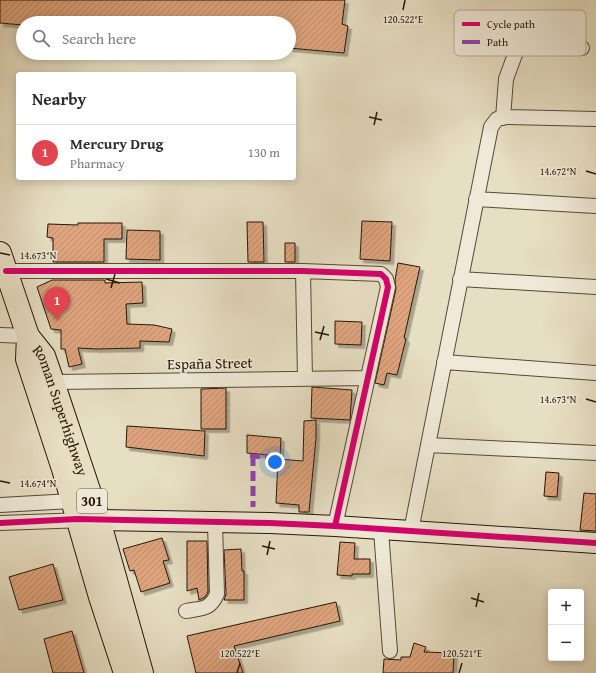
<!DOCTYPE html>
<html lang="en">
<head>
<meta charset="utf-8">
<style>
	body { margin:0; font-family:"Gentium Book Plus",serif; background:#f2f2f3; color:#2b2b33 }
	.controls { position:absolute; right:12px; bottom:12px; display:grid; overflow:hidden; border-radius:4px; box-shadow:0 2px 10px #0003 }
	.controls button { width:36px; height:36px; display:grid; place-items:center; padding:0; border:0; border-bottom:1px solid #e1e1e2; background:#fff; color:#2b2b33; font:20px sans-serif }
	.you { position:absolute; left:275px; top:462px; width:14px; height:14px; margin:-10px; border:3px solid #fff; border-radius:50%; background:#1a73e8; box-shadow:0 0 0 6px #1a73e833 }
	.badge { display:grid; place-items:center; width:26px; height:26px; border-radius:50%; background:#8f2418; color:#fff; font-size:13px; font-weight:700 }
	.pin { position:absolute; translate:-50% -33px; filter:drop-shadow(0 1px 2px #0008) }
	.pin::after { content:''; position:absolute; top:21px; width:14px; height:12px; background:inherit; clip-path:polygon(0 0,100% 0,50% 100%) }
	.list { margin:0; padding:0; list-style:none }
	h2 { display:flex; justify-content:space-between; align-items:center; height:52px; margin:0; padding:0 16px; font-size:17px }
	h2 small { font-size:13px; font-weight:400; color:#7c7c81 }
	.list li { display:grid; grid-template-columns:26px 1fr auto; gap:12px; align-items:center; box-sizing:border-box; height:56px; padding:0 16px; border-top:1px solid #e1e1e2 }
	.list b { display:block; font-size:15px; white-space:nowrap }
	.list p { margin:0; font-size:13px; white-space:nowrap; color:#7c7c81 }
	.list em { font-size:13px; font-style:normal; color:#7c7c81 }
	.icon { flex:none; width:22px; height:22px; fill:none; stroke:currentColor; stroke-width:2; stroke-linecap:round; stroke-linejoin:round }
	.map { position:relative; flex:none; width:596px; height:673px; overflow:hidden }
	.search { position:absolute; background:#fff; box-shadow:0 2px 10px #0003; left:16px; top:16px; width:280px; height:44px; display:flex; align-items:center; gap:10px; box-sizing:border-box; padding:0 14px; border-radius:22px; color:#7c7c81; font-size:15px }
	.panel { position:absolute; background:#fff; box-shadow:0 2px 10px #0003; left:16px; top:72px; width:280px; height:108px; border-radius:4px }
	.map>svg:first-child { display:block }
</style>
</head>
<body>
<div class="map">
<svg width="596" height="673" viewBox="0 0 596 673">
	<defs>
		<pattern id="building-hatch" width="6" height="6" patternUnits="userSpaceOnUse"><rect width="6" height="6" fill="#dfa57e"/><path d="M-1 1l2-2M0 6l6-6M5 7l2-2" fill="none" stroke="#bf8d6b"/></pattern>
		<filter id="shadow"><feDropShadow dx="3.5" dy="3.5" stdDeviation="0" flood-color="#0004"/></filter>
	</defs>
	<rect width="100%" height="100%" fill="#e7dfc3"/>
	<filter id="stains"><feTurbulence type="fractalNoise" baseFrequency=".005" numOctaves="4"/><feColorMatrix values="0 0 0 0 .2 0 0 0 0 .09 0 0 0 0 .02 0 0 0 .5 -.17"/></filter>
	<radialGradient id="worn" r=".72"><stop offset=".6" stop-color="#630" stop-opacity="0"/><stop offset="1" stop-color="#630" stop-opacity=".3"/></radialGradient>
	<path fill="url(#building-hatch)" stroke="#271507" filter="url(#shadow)" d="M0,0H345L342,24L348,26L344,53L289,48V23H23V25L0,23Z
		M362,221L392,222L390,261L360,259Z
		M247,222H263L264,262H248Z
		M78,223H122V239H104V262H53V238L47,237L48,224L78,225Z
		M127,230L160,231V260L126,259Z
		M285,243H295V262H285Z
		M398,263L420,267L404,338L406,339L397,375L387,373L384,385L375,383L396,289L395,280Z
		M52,280H105V283L142,282L143,303L126,304L127,324L154,325L172,329L169,342L140,341V348L97,349L78,348L82,364L69,367L65,349H61V330L51,329L37,287Z
		M335,321L362,322L361,345L335,344Z
		M312,387L352,390L350,420L311,418Z
		M226,388V429H201V389Z
		M316,420V438L309,512H299V505L276,503L278,459L303,461L304,421Z
		M127,426L205,431L204,456L126,447Z
		M247,435L281,438L280,456L247,453Z
		M546,472L559,473L557,497L544,496Z
		M584,493L596,494V531L580,530Z
		M162,538L169,560L163,561L170,583L141,592L134,570L130,571L123,549Z
		M187,541H207L208,592L205,597L199,600L197,588L187,591Z
		M340,542L355,543L354,559H370V574H352V576L337,575Z
		M241,549L242,571H244V600H224L226,594L224,550Z
		M53,564L63,600L19,610L9,577Z
		M336,602L340,621L234,646L243,673H196L187,636Z
		M72,631L84,673H53L44,639Z
		M414,643L426,647L424,652L454,653L453,673H383L384,659L401,660V657H410Z"/>
	<g fill="none" stroke-linecap="round" stroke-linejoin="round">
		<g stroke="#574836" stroke-width="16">
			<path id="street" d="M503,118L506,79L517,49L532,42L582,48
				M476,199L596,206
				M6,271H303L381,274L386,279L388,287L335,526
				M303,271L305,379
				M460,279L596,287
				M0,335L28,336
				M444,362L596,373
				M53,382L367,378
				M428,445L596,453
				M0,505L72,501H79
				M0,523L85,520
				M381,530L390,651
				M411,531L491,127L497,119L505,117L596,119
				M186,611C202,608 210,610 217,594L215,523"/>
		</g>
		<g stroke="#271507" stroke-width="22">
			<path id="secondary" d="M99,520L270,523L335,526L596,543"/>
		</g>
		<g stroke="#271507" stroke-width="24">
			<g id="primary">
				<path id="s1" d="M0,253L28,336L44,356L53,382L99,520L142,673"/>
				<path d="M28,336L27,359L63,469L100,597L125,673"/>
			</g>
		</g>
		<use href="#street" stroke="#efead8" stroke-width="14"/>
		<use href="#secondary" stroke="#efead8" stroke-width="20"/>
		<use href="#primary" stroke="#e7dfc3" stroke-width="22"/>
		<path stroke="#8e44ad" stroke-width="5" stroke-dasharray="10 5" stroke-linecap="butt" d="M250,456L272,457
			M253,456V507"/>
		<g stroke="#efead8" stroke-width="8">
			<path id="cycleway" d="M6,271H303L381,274L386,279L388,287L335,526
				M0,523L77,519L270,523L335,526L596,543"/>
		</g>
		<use href="#cycleway" stroke="#d6006c" stroke-width="6"/>
	</g>
	<path fill="none" stroke="#271507" stroke-width="1.5" d="M403,10L405,0M369,117L382,120M374,125L377,112M586,171L596,174M0,253L10,255M106,279L120,283M111,288L115,274M315,332L329,335M320,340L324,326M586,399L596,402M0,481L10,483M262,546L275,549M267,555L270,541M471,598L484,602M476,607L479,593M237,673L240,663M459,673L462,663"/>
	<g text-anchor="middle" dominant-baseline="central" stroke-width="3" stroke-linejoin="round" paint-order="stroke">
		<rect fill="#efead8" stroke="#635546" stroke-width="1" x="77" y="489" width="30" height="24" rx="3"/>
		<g font-size="14" font-weight="bold" fill="#271507">
			<text x="92" y="501">301</text>
		</g>
		<g font-size="15" fill="#271507" stroke="#efead8">
			<text transform="translate(210 363) rotate(-1)">España Street</text>
			<text stroke="none"><textPath href="#s1" startOffset="170">Roman Superhighway</textPath></text>
		</g>
	</g>
	<rect x="454" y="10" width="132" height="46" rx="6" fill="#efead8" stroke="#b3aa99" stroke-width="1"/>
	<rect x="462" y="22" width="18" height="4" fill="#d6006c"/>
	<rect x="462" y="40" width="18" height="4" fill="#8e44ad"/>
	<g font-size="11" fill="#271507">
		<text x="487" y="28">Cycle path</text>
		<text x="487" y="46">Path</text>
	</g>
	<g font-size="10" text-anchor="middle" fill="#271507" stroke="#efead8" stroke-width="3" stroke-linejoin="round" paint-order="stroke">
		<text x="403" y="23">120.522°E</text>
		<text x="558" y="175">14.672°N</text>
		<text x="38" y="259">14.673°N</text>
		<text x="558" y="403">14.673°N</text>
		<text x="38" y="487">14.674°N</text>
		<text x="240" y="657">120.522°E</text>
		<text x="462" y="657">120.521°E</text>
	</g>
	<rect width="100%" height="100%" filter="url(#stains)"/>
	<rect width="100%" height="100%" fill="url(#worn)"/>
</svg>
<div class="controls">
<button>+</button>
<button>−</button>
</div>
<div class="you"></div>
<div class="pin badge" style="left:57px;top:320px;background:#e0444e">1</div>
<div class="search"><svg class="icon" aria-label="search" viewBox="0 0 24 24"><circle cx="10" cy="10" r="6"/><path d="M15 15l6 6"/></svg>Search here</div>
<section class="panel">
<h2>Nearby<small></small></h2>
<ul class="list">
<li><span class="badge" style="background:#e0444e">1</span><div><b>Mercury Drug</b><p>Pharmacy</p></div><em>130 m</em></li>
</ul>
</section>
</div>
</body>
</html>
